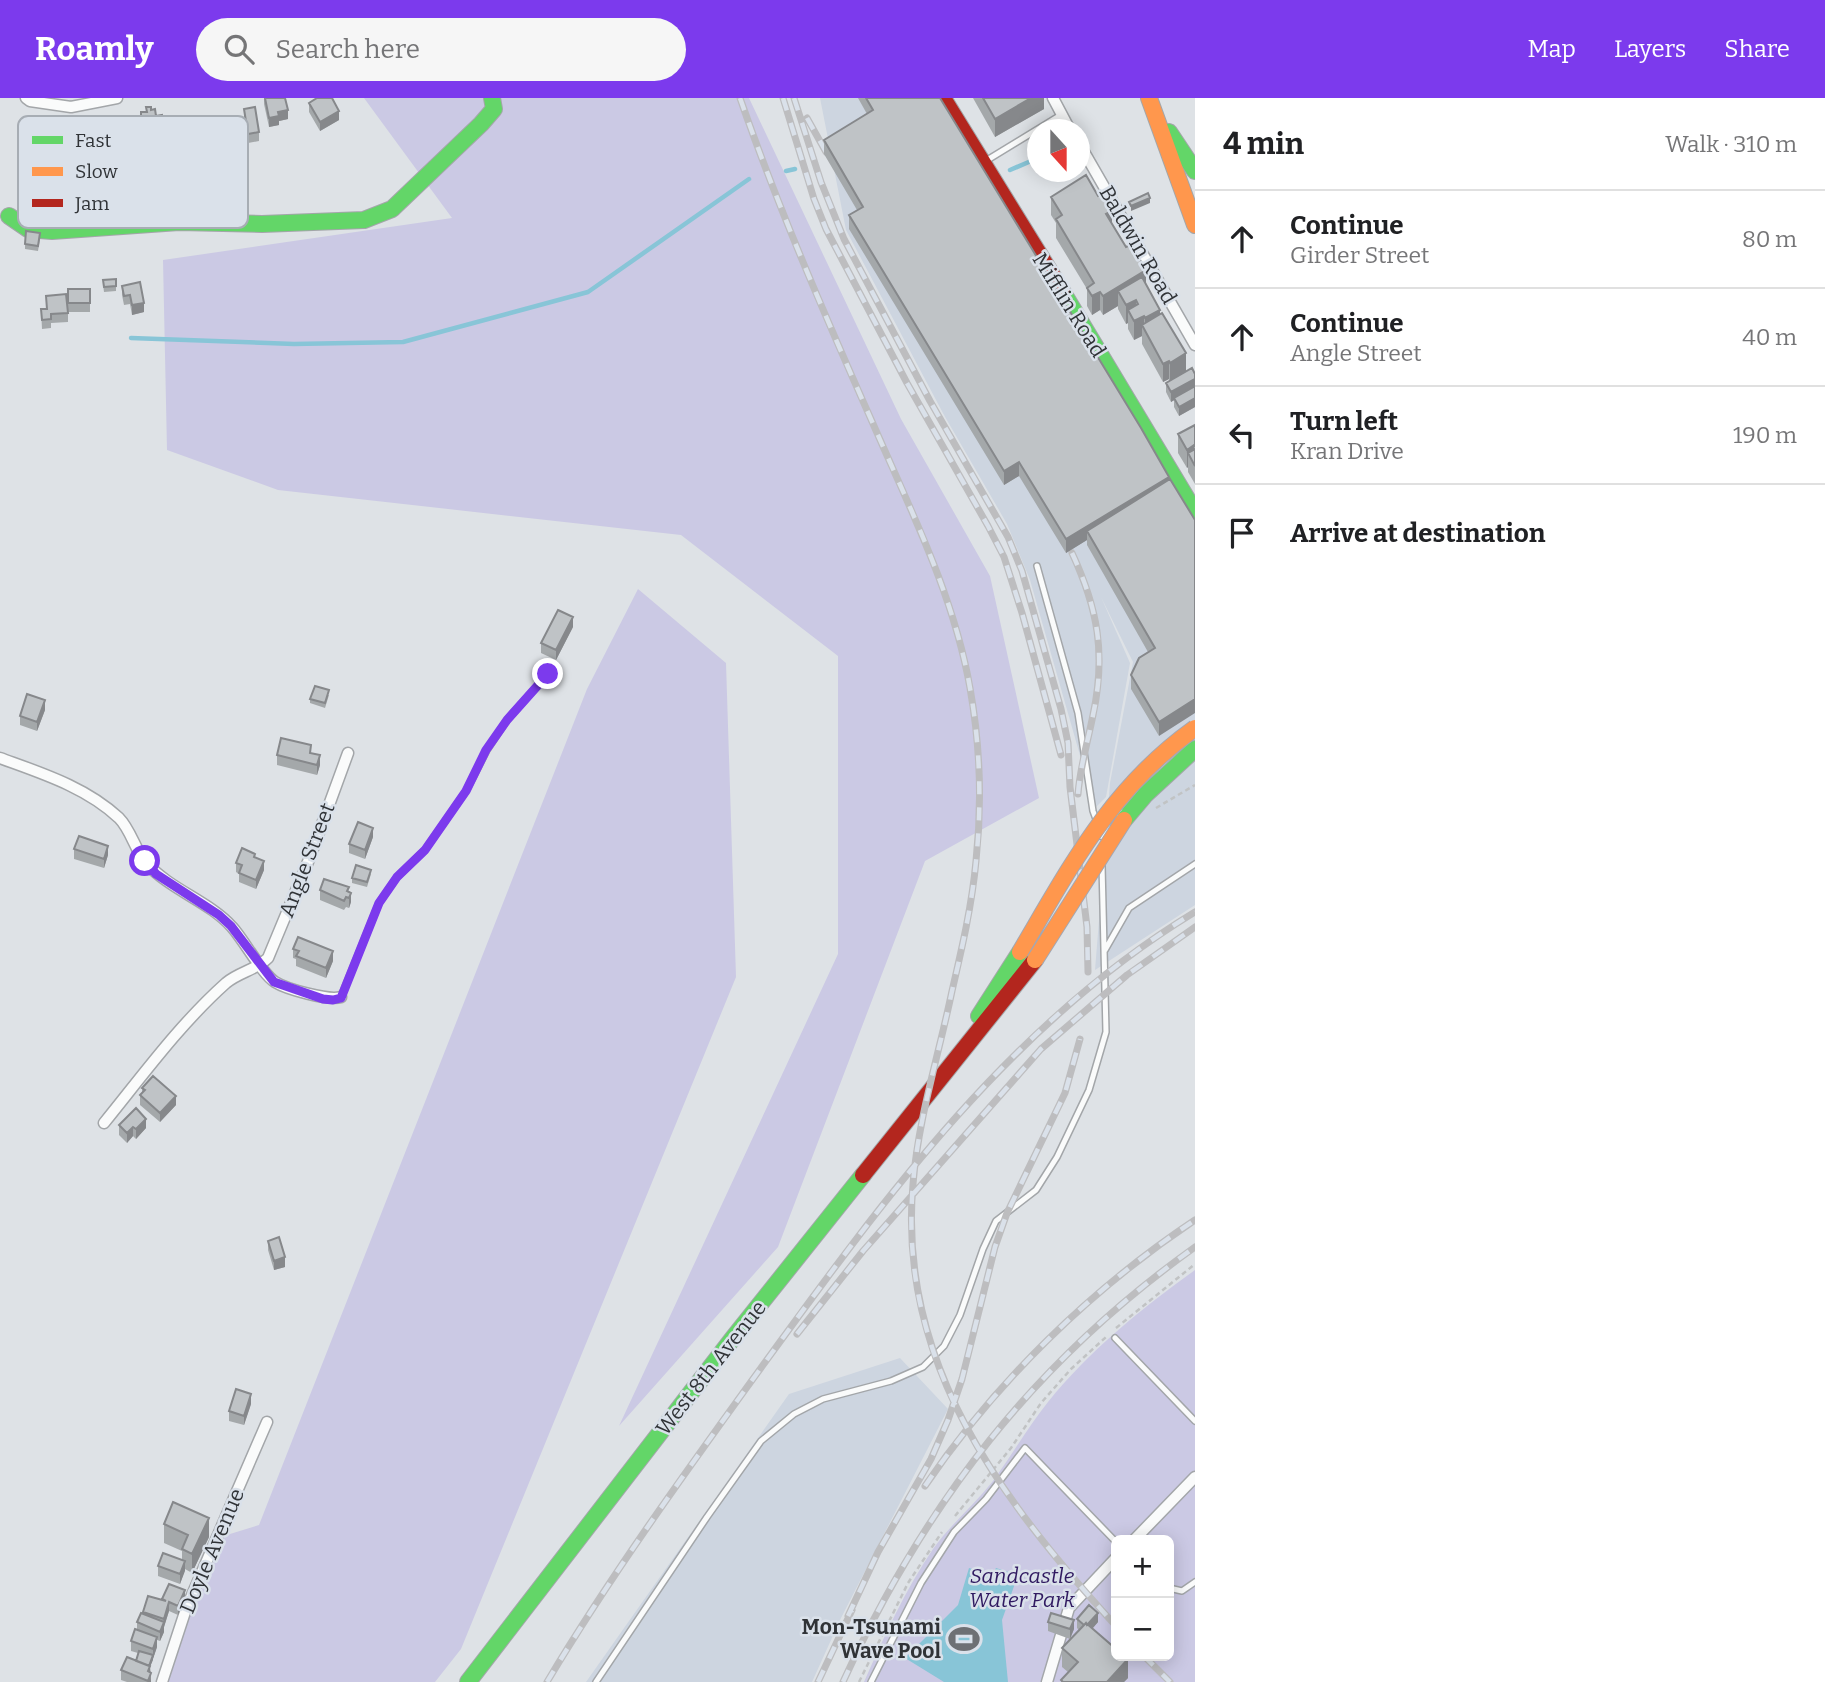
<!DOCTYPE html>
<html lang="en">
<head>
<meta charset="utf-8">
<style>
	body { margin:0; font-family:Bitter,serif; background:#f6f6f6; color:#202124 }
	.controls { position:absolute; right:21px; bottom:21px; display:grid; overflow:hidden; border-radius:10px; box-shadow:0 4px 18px #0003 }
	.controls button { width:63px; height:63px; display:grid; place-items:center; padding:0; border:0; border-bottom:2px solid #e0e0e0; background:#fff; color:#202124; font:35px sans-serif }
	.compass { position:absolute; left:1027px; top:21px; width:63px; height:63px; border-radius:50%; background:#fff; box-shadow:0 4px 18px #0003; rotate:159deg }
	.stop { position:absolute; width:21px; height:21px; margin:-16px; border:5px solid #7c3aed; border-radius:50%; background:#fff }
	.stop.end { background:#7c3aed; border-color:#fff; box-shadow:0 2px 7px #0008 }
	.list { margin:0; padding:0; list-style:none }
	h2 { display:flex; justify-content:space-between; align-items:center; height:91px; margin:0; padding:0 28px; font-size:30px }
	h2 small { font-size:23px; font-weight:400; color:#757577 }
	.list li { display:grid; grid-template-columns:46px 1fr auto; gap:21px; align-items:center; box-sizing:border-box; height:98px; padding:0 28px; border-top:2px solid #e0e0e0 }
	.list b { display:block; font-size:26px; white-space:nowrap }
	.list p { margin:0; font-size:23px; white-space:nowrap; color:#757577 }
	.list em { font-size:23px; font-style:normal; color:#757577 }
	.icon { flex:none; width:38px; height:38px; fill:none; stroke:currentColor; stroke-width:2; stroke-linecap:round; stroke-linejoin:round }
	.map { position:relative; flex:none; width:1195px; height:1584px; overflow:hidden }
	header { display:flex; align-items:center; gap:42px; box-sizing:border-box; height:98px; padding:0 35px; background:#7c3aed; color:#fff }
	header strong { font-size:33px }
	nav { display:flex; gap:38px; margin-inline-start:auto; font-size:24px }
	.search { width:490px; height:63px; background:#f6f6f6; display:flex; align-items:center; gap:18px; box-sizing:border-box; padding:0 24px; border-radius:38px; color:#757577; font-size:26px }
	main { display:flex }
	aside { flex:1; background:#fff }
	.map>svg:first-child { display:block }
</style>
</head>
<body>
<header>
<strong>Roamly</strong>
<div class="search"><svg class="icon" aria-label="search" viewBox="0 0 24 24"><circle cx="10" cy="10" r="6"/><path d="M15 15l6 6"/></svg>Search here</div>
<nav><a>Map</a><a>Layers</a><a>Share</a></nav>
</header>
<main>
<div class="map">
<svg width="1195" height="1584" viewBox="0 0 1195 1584">
	<rect width="100%" height="100%" fill="#dee2e6"/>
	<path fill="#cdd5e0" d="M820,0H932L1195,425V807L1095,872L1110,685L1133,564L1101,499L1130,565L1106,699L1095,710L1030,482L1007,426L944,317L846,132Z
		M900,1260L948,1311L841,1520L812,1584H586L789,1296Z"/>
	<path fill="#cbc9e4" fill-rule="evenodd" d="M364,0H749L901,321L990,478L1039,700L925,763L778,1149L619,1328L838,856V558L681,437L278,392L167,352L163,162L452,120Z
		M638,491L726,565L736,879L461,1551L435,1584H163L217,1440L259,1427L587,591Z
		M1195,1172V1584H864C884,1539 905,1492 933,1451C951,1426 974,1407 993,1383C1012,1357 1028,1329 1048,1304C1089,1253 1142,1210 1195,1172ZM1116,1442H1169V1558H1116Z"/>
	<path fill="#88c5d7" d="M969,1470L992,1477L996,1470L1018,1477L1002,1522L1008,1584H944L905,1560L958,1507Z"/>
	<g fill="none" stroke-linecap="round" stroke-linejoin="round">
		<path stroke="#88c5d7" stroke-width="4.5" d="M1010,72L1038,60
			M786,73L795,71
			M131,240L294,246L403,244L588,194L749,81"/>
		<g stroke="#a3a6a9" stroke-width="8">
			<path id="lane" d="M984,64L1061,17
				M1037,468L1078,615L1093,713L1097,724
				M1105,852L1129,810L1195,766
				M341,899L379,805L397,779L425,752L466,693L487,652L507,622L548,576
				M1115,1240L1195,1323
				M1169,1490L1182,1493L1195,1484
				M596,1584L707,1419L761,1343L794,1316L823,1301L891,1283L923,1269L944,1248L960,1217L983,1151L996,1123L1036,1092L1057,1059L1089,992L1106,934L1102,767
				M871,1584L921,1485L954,1434L986,1401L1025,1350L1116,1444"/>
		</g>
		<g stroke="#a3a6a9" stroke-width="13">
			<path id="street" d="M26,0L30,3L71,9L117,0
				M1053,0L1070,32
				M1080,47L1195,247
				M0,660C41,675 86,689 119,720C131,732 135,752 146,765C171,792 210,804 232,829C244,842 262,876 275,884C286,891 329,903 341,899
				M1102,736L1120,716
				M104,1025C143,977 180,926 226,885C239,874 256,872 268,860L310,759L348,655
				M1135,1441L1195,1379
				M162,1584L186,1511L267,1324
				M1047,1584L1069,1510L1116,1460"/>
		</g>
		<g stroke="#a3a6a9" stroke-width="18">
			<path id="fast" d="M1169,34L1195,73
				M9,118L28,131L52,133L179,124L262,126L364,122L392,111L481,26L494,11L492,0
				M1062,193L1195,414
				M1124,722L1146,696L1195,651
				M979,918L1020,854
				M468,1584L733,1240L863,1077"/>
		</g>
		<g stroke="#a3a6a9" stroke-width="18">
			<path id="slow" d="M1149,0L1195,127"/>
		</g>
		<g stroke="#a3a6a9" stroke-width="18">
			<path id="jam" d="M943,0L1062,193
				M863,1077L1035,862"/>
		</g>
		<path stroke="#c1c3c4" stroke-width="2.5" stroke-dasharray="5 3.5" stroke-linecap="butt" d="M1156,710L1195,687
			M1116,1230L1195,1166
			M955,1418L1011,1350L1041,1305L1071,1271L1106,1239
			M859,1584L908,1485L942,1434"/>
		<use href="#lane" stroke="#fafbfb" stroke-width="5"/>
		<use href="#street" stroke="#fafbfb" stroke-width="10"/>
		<use href="#fast" stroke="#63d668" stroke-width="16"/>
		<use href="#slow" stroke="#ff974d" stroke-width="16"/>
		<use href="#jam" stroke="#b3261e" stroke-width="16"/>
		<g stroke="#bdbdbf" stroke-width="7">
			<path id="rail" d="M740,0C779,112 826,220 874,328C911,413 954,498 970,590C980,646 982,707 976,763C972,807 962,850 952,893C939,956 918,1021 913,1086C897,1266 1002,1403 1116,1528
				M783,0L814,101L826,131L907,285L988,428L1004,459L1022,515L1061,657
				M794,0L821,84L844,141L930,303L1008,439L1022,473L1061,611L1068,645L1070,689L1087,829L1088,874
				M807,20L826,54
				M1072,455C1098,511 1106,556 1093,617C1088,643 1080,669 1078,696
				M797,1236L863,1153L1041,951L1127,877L1195,829
				M925,1388C996,1284 1090,1192 1195,1122
				M848,1518L878,1454L931,1361L948,1322L962,1281L995,1149L1007,1115L1065,995L1080,941
				M1144,1558L1170,1584
				M547,1584C611,1477 685,1375 758,1274C883,1102 1010,926 1195,814
				M818,1584L852,1512
				M843,1584C925,1405 1034,1264 1195,1149"/>
		</g>
		<use href="#rail" stroke="#dae1ea" stroke-width="4.5" stroke-dasharray="13" stroke-linecap="butt"/>
		<g stroke="#a3a7b2" stroke-width="18" stroke-linecap="butt">
			<path id="slow-bridge" d="M1020,854C1071,768 1111,690 1195,630
				M1035,862L1124,722"/>
		</g>
		<use href="#slow-bridge" stroke="#ff974d" stroke-width="16"/>
	</g>
	<path fill="#a4a8aa" d="M264,0H285L288,21L279,23V27L269,29L264,6Z
		M858,0H940L1169,379L1159,638L1131,591V577L1148,554L1087,447V442L1066,455L1019,378L1004,387L849,131V117L857,112L824,56V42L867,16Z
		M973,0H1044V11L995,39Z
		M309,5L339,22L320,33L309,14Z
		M244,11L259,34V43L248,45L244,20Z
		M151,12L156,18L162,17L163,36H158V40L141,41V14H147Z
		M69,23L94,47V56L83,58L82,53L73,55L72,51L50,55L48,41V31L69,28Z
		M1051,99L1112,126L1146,187L1186,273L1195,276V309L1179,318L1174,309V302L1171,304L1166,294V285L1169,283V281L1163,284L1142,246V238L1134,242L1128,231V225L1126,226L1118,211V208L1103,217L1100,212L1092,217L1087,208V191L1056,140V125L1051,117Z
		M40,140L38,153L25,151V146Z
		M116,181V193L104,194L103,186Z
		M122,188L144,214L132,217L130,206L124,207L122,197Z
		M68,191H90V214H68Z
		M46,198L68,215V224L51,225V230L42,231L41,211H46Z
		M1195,327V386L1188,374V369L1187,370L1178,355V336Z
		M573,529L556,562L541,555V545Z
		M329,597L325,610L310,605V601Z
		M45,612L37,633L20,627V618Z
		M277,657L320,667L317,677L277,667Z
		M373,739L365,761L349,755V746Z
		M74,751L108,757L104,770L74,761Z
		M255,759L264,772L256,791L239,784V776L236,774V765Z
		M371,776L367,789L352,785V780Z
		M320,792L349,794L351,804L349,810L346,809L344,812L320,802Z
		M293,851L333,863L326,880L296,868V861L293,860Z
		M142,990L176,1007L160,1024L140,1007V997L142,995Z
		M119,1027L146,1030L136,1041L133,1038L127,1045L119,1037Z
		M268,1143L285,1169L274,1172L268,1152Z
		M251,1306L244,1327L229,1323V1313Z
		M164,1426L209,1439L192,1475L185,1471L180,1486L158,1478V1468L182,1462V1453L164,1445Z
		M162,1501L185,1502L178,1517L169,1513L164,1529V1534L160,1543L157,1542V1549L150,1569L151,1584H127L121,1582V1572L136,1563L138,1555L131,1553V1543L137,1532V1524L143,1514L162,1502Z
		M1077,1521L1098,1524L1092,1531L1128,1580L1124,1584H1061V1582L1068,1574L1062,1569V1550L1079,1532L1077,1530Z
		M1048,1524L1074,1531L1070,1541L1048,1533Z"/>
	<path fill="#86888b" d="M1031,0H1044V11L995,39V21Z
		M288,12V21L279,23V27L269,29V20L278,14Z
		M339,13V22L320,33V24Z
		M1150,100V105L1131,113V108Z
		M1112,113V132L1106,116Z
		M1146,172V190L1118,193V208L1103,217V198Z
		M1100,194V212L1092,217V198Z
		M1136,202V220L1128,212V225L1126,226V207Z
		M144,205V214L132,217V207Z
		M1160,212V231L1145,234V220Z
		M1144,218V231L1142,227V238L1134,242V223Z
		M1186,255V274L1170,283V265Z
		M1169,263V281L1163,284V266Z
		M1195,281V290L1171,304V294Z
		M1195,300V309L1179,318V309Z
		M1194,347V366L1188,355V369L1187,370V352Z
		M1019,364V378L1004,387V373Z
		M1169,379V393L1087,433V442L1066,455V441Z
		M573,519V529L556,562V552Z
		M1195,601V615L1159,638V624Z
		M45,602V612L37,633V624Z
		M320,657V667L317,677V667Z
		M373,730V739L365,761V752Z
		M108,748V757L104,770V761Z
		M264,763V772L256,791V782Z
		M351,795V804L349,810V800Z
		M333,853V863L326,880V870Z
		M176,998V1007L160,1024V1015Z
		M146,1021V1030L136,1041V1031Z
		M133,1029V1038L127,1045V1035Z
		M285,1159V1169L274,1172V1163Z
		M251,1296V1306L244,1327V1318Z
		M209,1420V1439L192,1475V1456Z
		M185,1463V1473L180,1486V1476Z
		M185,1492V1502L178,1517V1508Z
		M169,1504V1513L164,1529V1534L160,1543V1534Z
		M1098,1515V1524L1086,1538V1528Z
		M1074,1522V1531L1070,1541V1531Z
		M157,1539V1549L153,1561V1551Z
		M153,1557V1562L150,1569L151,1584H148V1570Z
		M1128,1561V1580L1124,1584H1107Z"/>
	<path fill="#bfc3c6" stroke="#86888b" stroke-width="2" d="M265,0H285L288,12L278,14L279,18L269,20Z
		M317,0H332L339,13L320,24L309,5Z
		M866,0H940L1141,330L1169,379L1066,441L1019,364L1004,373L849,117L863,109L824,42L873,12Z
		M983,0H1031L995,21Z
		M146,9H151V12L155,11L156,18L162,17L163,26H158V30L141,31V14H147Z
		M255,9L259,34L248,36L244,11Z
		M1086,77L1098,98L1102,96L1112,113L1106,116L1126,149L1131,147L1146,172L1103,198L1100,194L1092,198L1087,190L1094,185L1056,121L1062,117L1051,99Z
		M1148,95L1150,100L1131,108L1129,104Z
		M26,133L40,135L38,148L25,146Z
		M1142,179L1160,212L1145,220L1144,218L1134,223L1128,212L1138,206L1136,202L1126,207L1118,193Z
		M116,181V188L104,189L103,182Z
		M140,184L144,205L132,207L130,197L124,198L122,188Z
		M68,191H90V205H68Z
		M66,196L68,215L51,216V221L42,222L41,211H47L46,198Z
		M1162,215L1186,255L1170,265L1169,263L1163,266L1142,227Z
		M1192,270L1195,276V281L1171,294L1166,285Z
		M1195,288V300L1179,309L1174,300Z
		M1195,327V348L1194,347L1187,352L1178,336Z
		M1195,351V368L1188,355Z
		M1170,381L1195,422V601L1159,624L1131,577L1139,560L1155,550L1087,433Z
		M558,512L573,519L556,552L541,545Z
		M315,588L329,592L325,605L310,601Z
		M27,596L45,602L37,624L20,618Z
		M281,640L311,647L310,655L320,657L317,667L277,657Z
		M358,724L373,730L365,752L349,746Z
		M79,738L108,748L104,761L74,751Z
		M242,750L255,756L254,759L264,763L256,782L239,775L242,767L236,765Z
		M356,767L371,772L367,784L352,780Z
		M324,781L349,789L347,793L351,795L349,800L346,799L344,803L320,792Z
		M298,839L333,853L326,870L296,858L299,853L293,851Z
		M153,978L176,998L160,1015L140,997L145,992L142,990Z
		M136,1010L146,1021L136,1031L133,1029L127,1035L119,1027Z
		M279,1139L285,1159L274,1163L268,1143Z
		M236,1291L251,1296L244,1318L229,1313Z
		M173,1404L209,1420L192,1456L182,1451L188,1437L164,1426Z
		M163,1455L185,1463L180,1476L158,1468Z
		M169,1486L185,1492L178,1508L169,1504L164,1521L143,1514L148,1498L166,1503L162,1501Z
		M1089,1507L1098,1515L1087,1527L1086,1525L1084,1527L1077,1521Z
		M141,1515L164,1524L160,1534L137,1524Z
		M1051,1515L1074,1522L1070,1531L1048,1524Z
		M1086,1525L1116,1551V1558H1124L1128,1561L1107,1584H1063L1061,1582L1078,1564L1062,1550Z
		M135,1531L157,1539L153,1551L131,1543Z
		M139,1553L153,1557L149,1568L136,1563Z
		M127,1559L150,1568L148,1573L151,1575L148,1583L121,1572Z"/>
	<g fill="none" stroke-linecap="round" stroke-linejoin="round">
		<path stroke="#7c3aed" stroke-width="9" d="M145,763L156,776L219,817L231,828L274,884L323,901L333,902L341,900L379,805L397,779L425,752L466,693L486,652L507,622L548,576"/>
	</g>
	<defs>
		<g id="stadium-bare" transform="scale(2.415)"><path d="M0-5a6.5 5 0 1 0 0 10a6.5 5 0 1 0 0-10ZM-3.5-1.8h7v3.6h-7Z" fill="#6d7074" stroke="#dae1ea" stroke-width="2.5" paint-order="stroke"/></g>
	</defs>
	<g fill-rule="evenodd">
		<use href="#stadium-bare" x="964" y="1541"/>
	</g>
	<g text-anchor="middle" dominant-baseline="central" stroke-width="5" stroke-linejoin="round" paint-order="stroke">
		<g font-size="21" fill="#303337" stroke="#dae1ea">
			<text transform="translate(1138 147) rotate(60)">Baldwin Road</text>
			<text transform="translate(1069 207) rotate(58)">Mifflin Road</text>
			<text transform="translate(307 762) rotate(-69)">Angle Street</text>
			<text transform="translate(711 1270) rotate(-52)">West 8th Avenue</text>
			<text transform="translate(212 1453) rotate(-67)">Doyle Avenue</text>
		</g>
		<g font-size="21" font-style="italic" fill="#301a61" stroke="#dae1ea">
			<text x="1022" y="1478">Sandcastle<tspan x="1022" dy="24">Water Park</tspan></text>
		</g>
		<g font-size="21" font-weight="bold" fill="#303337" stroke="#dae1ea" text-anchor="end">
			<text x="941" y="1529">Mon-Tsunami<tspan x="941" dy="24">Wave Pool</tspan></text>
		</g>
	</g>
	<rect x="18" y="18" width="230" height="112" rx="10" fill="#dae1ea" stroke="#a7adb4" stroke-width="2"/>
	<rect x="32" y="38" width="31" height="8" fill="#63d668"/>
	<rect x="32" y="69" width="31" height="9" fill="#ff974d"/>
	<rect x="32" y="101" width="31" height="8" fill="#b3261e"/>
	<g font-size="19" fill="#303337">
		<text x="75" y="49">Fast</text>
		<text x="75" y="80">Slow</text>
		<text x="75" y="112">Jam</text>
	</g>
</svg>
<div class="controls">
<button>+</button>
<button>−</button>
</div>
<svg class="compass" viewBox="-18 -18 36 36"><path d="M0-13l5 13h-10z" fill="#e53935"/><path d="M0 13l5-13h-10z" fill="#757577"/></svg>
<div class="stop" style="left:145px;top:763px"></div>
<div class="stop end" style="left:548px;top:576px"></div>
</div>
<aside>
<h2>4 min<small>Walk · 310 m</small></h2>
<ul class="list">
<li><svg class="icon" aria-label="ahead" viewBox="0 0 24 24"><path d="M12 20V5M6 11l6-6 6 6"/></svg><div><b>Continue</b><p>Girder Street</p></div><em>80 m</em></li>
<li><svg class="icon" aria-label="ahead" viewBox="0 0 24 24"><path d="M12 20V5M6 11l6-6 6 6"/></svg><div><b>Continue</b><p>Angle Street</p></div><em>40 m</em></li>
<li><svg class="icon" aria-label="left" viewBox="0 0 24 24"><path d="M17 20v-9H6M10 6l-5 5 5 5"/></svg><div><b>Turn left</b><p>Kran Drive</p></div><em>190 m</em></li>
<li><svg class="icon" aria-label="arrive" viewBox="0 0 24 24"><path d="M6 21V4h12l-3 4 3 4H6"/></svg><div><b>Arrive at destination</b></div></li>
</ul>
</aside>
</main>
</body>
</html>
